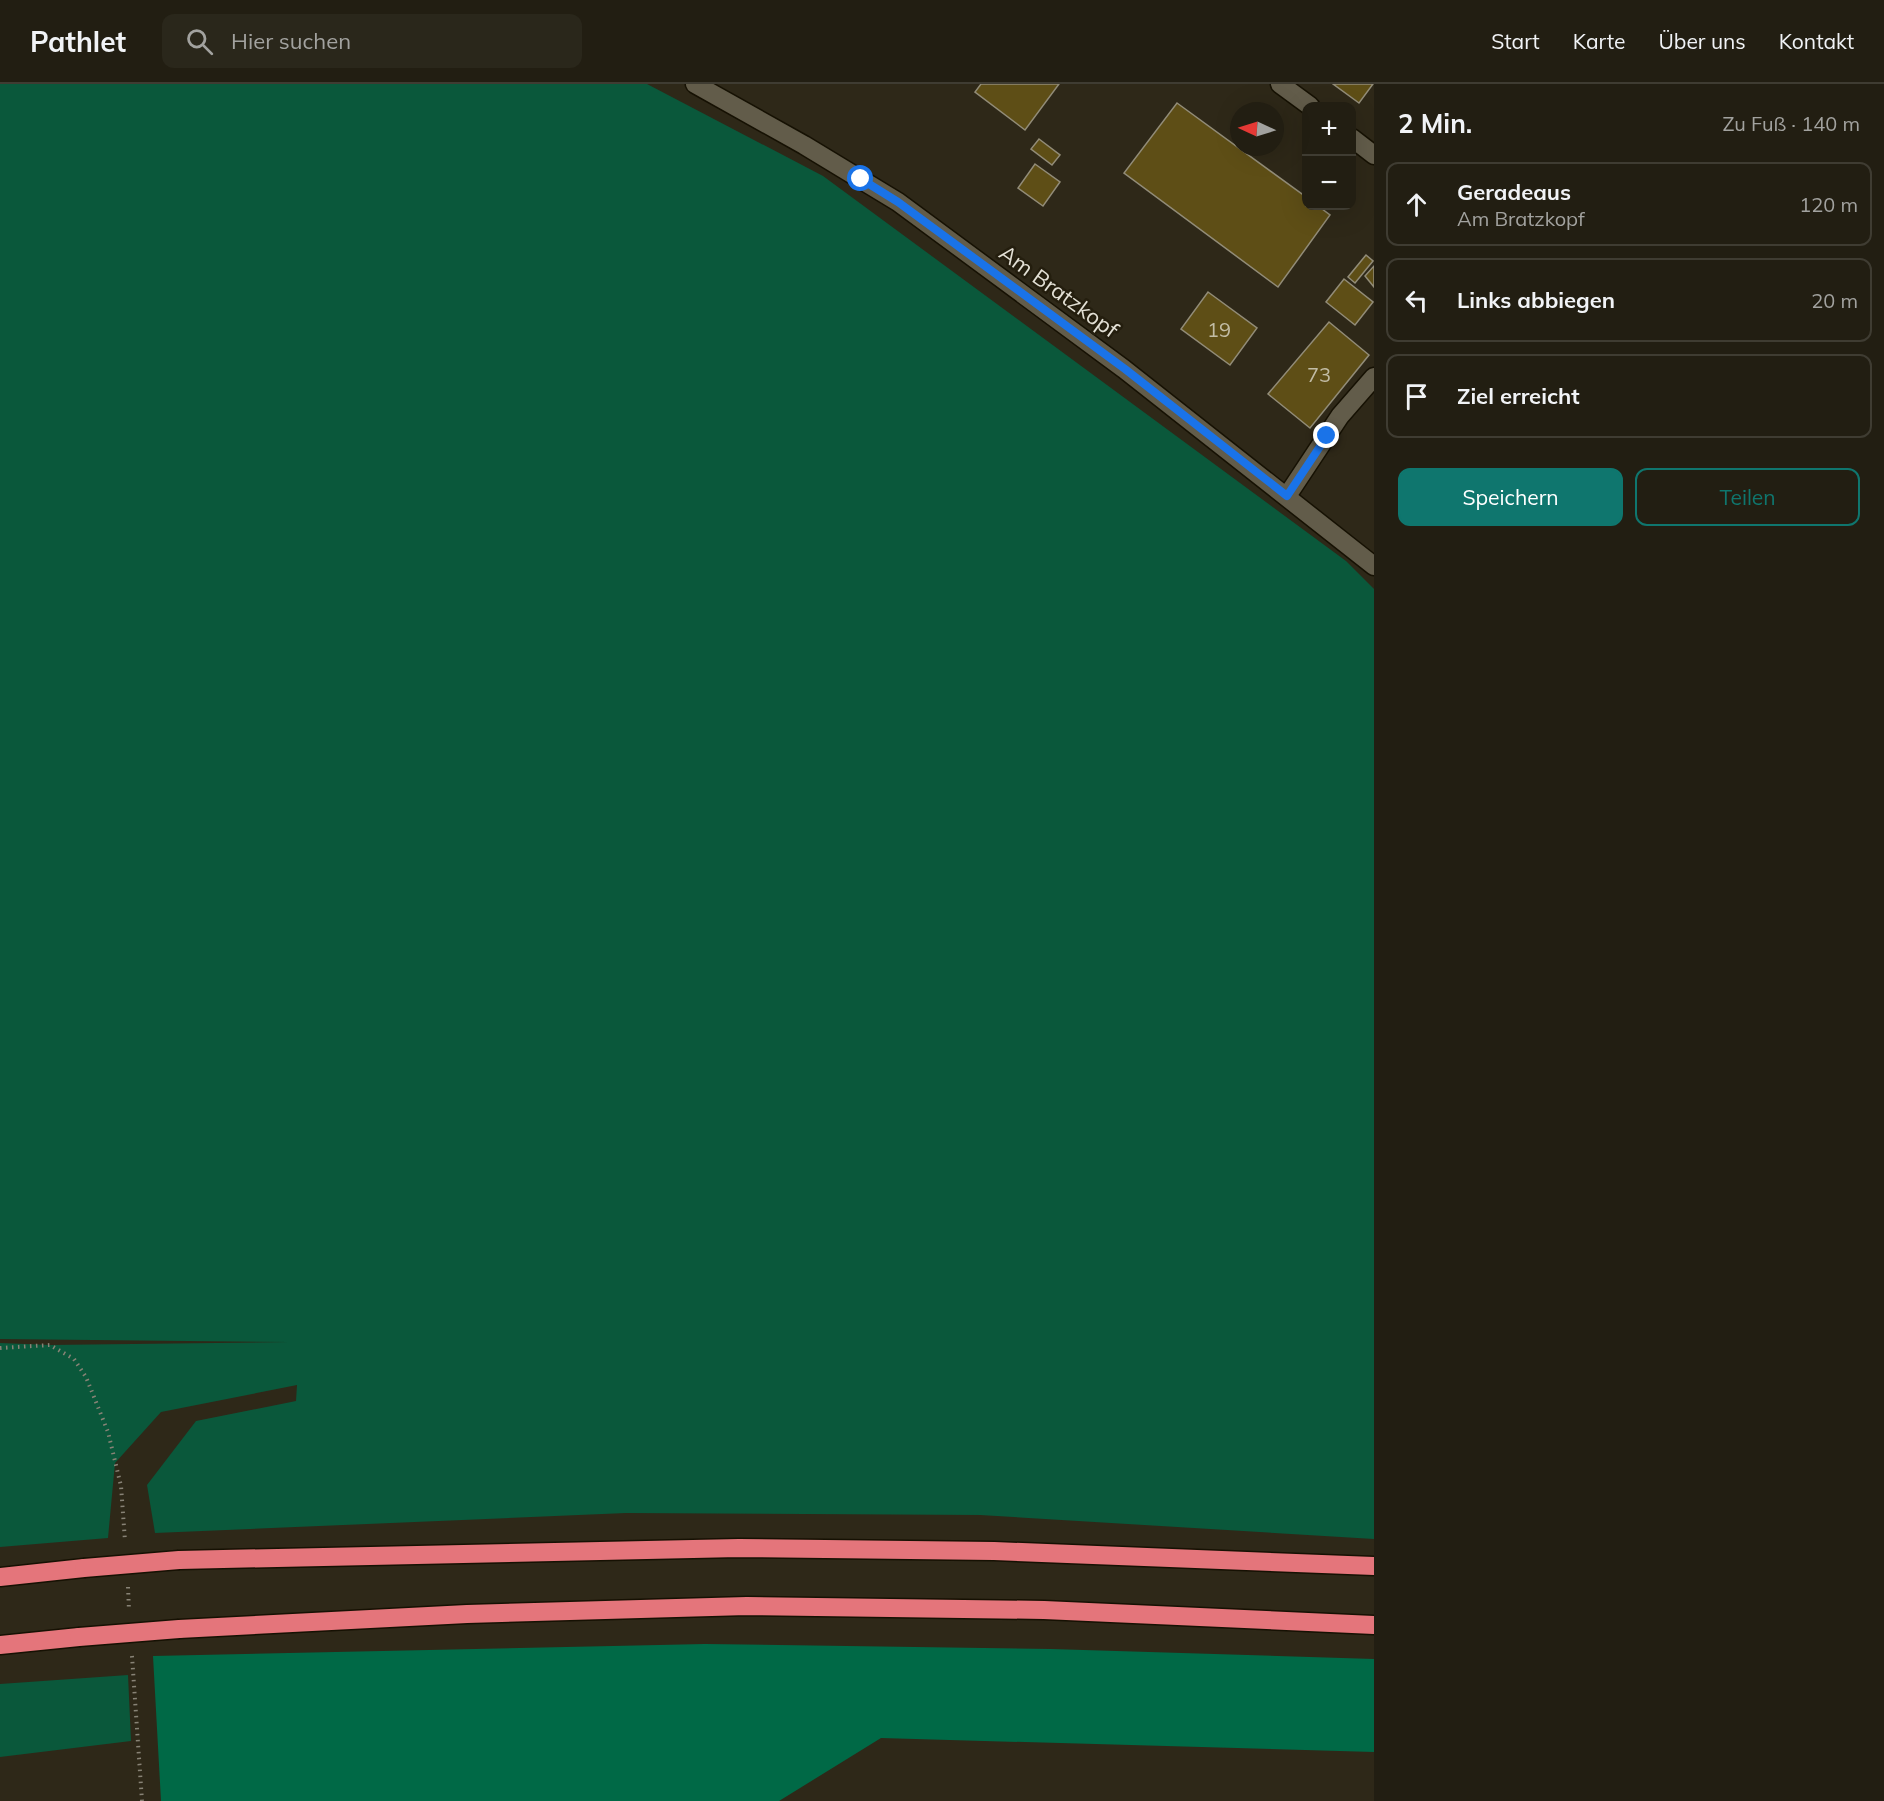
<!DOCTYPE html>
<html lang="de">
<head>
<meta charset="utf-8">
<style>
	body { margin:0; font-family:Mulish,sans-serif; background:#2a271b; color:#f1f3f6 }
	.controls { position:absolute; right:18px; top:18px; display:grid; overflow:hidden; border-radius:12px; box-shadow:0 6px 24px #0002 }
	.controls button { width:54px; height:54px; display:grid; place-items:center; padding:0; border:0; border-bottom:2px solid #3f3c32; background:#221e12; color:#f1f3f6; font:30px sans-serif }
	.compass { position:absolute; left:1230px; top:18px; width:54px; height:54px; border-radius:50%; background:#221e12; box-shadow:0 6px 24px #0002; rotate:274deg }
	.stop { position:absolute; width:18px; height:18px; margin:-14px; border:4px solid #1a73e8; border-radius:50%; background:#fff }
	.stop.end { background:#1a73e8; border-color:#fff; box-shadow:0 2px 6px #0008 }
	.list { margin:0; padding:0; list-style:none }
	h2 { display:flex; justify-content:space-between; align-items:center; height:78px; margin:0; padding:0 24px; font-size:26px }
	h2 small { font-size:20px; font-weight:400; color:#a2a29f }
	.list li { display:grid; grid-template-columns:39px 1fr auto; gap:18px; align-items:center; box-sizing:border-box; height:84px; margin:0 12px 12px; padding:0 12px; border:2px solid #3f3c32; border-radius:12px }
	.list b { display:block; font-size:22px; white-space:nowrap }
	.list p { margin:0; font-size:20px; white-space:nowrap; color:#a2a29f }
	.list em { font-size:20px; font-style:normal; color:#a2a29f }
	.actions { display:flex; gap:12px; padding:18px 24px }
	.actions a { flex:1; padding:14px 0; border:2px solid #0f766e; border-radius:12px; text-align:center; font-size:21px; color:#0f766e }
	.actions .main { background:#0f766e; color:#fff }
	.icon { flex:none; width:33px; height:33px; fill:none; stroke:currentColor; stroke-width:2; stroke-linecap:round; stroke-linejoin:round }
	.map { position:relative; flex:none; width:1374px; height:1717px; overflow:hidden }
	header { display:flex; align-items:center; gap:36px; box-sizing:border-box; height:84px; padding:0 30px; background:#221e12; border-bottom:2px solid #3f3c32 }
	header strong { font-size:28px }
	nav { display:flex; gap:33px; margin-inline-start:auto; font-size:21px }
	.search { width:420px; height:54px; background:#2a271b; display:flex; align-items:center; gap:15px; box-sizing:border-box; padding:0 21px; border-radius:12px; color:#a2a29f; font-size:22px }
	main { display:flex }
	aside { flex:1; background:#221e12 }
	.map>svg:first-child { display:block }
</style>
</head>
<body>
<header>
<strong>Pathlet</strong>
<div class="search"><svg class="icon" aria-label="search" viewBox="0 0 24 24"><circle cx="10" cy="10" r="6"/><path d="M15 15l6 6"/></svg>Hier suchen</div>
<nav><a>Start</a><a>Karte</a><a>Über uns</a><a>Kontakt</a></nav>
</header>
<main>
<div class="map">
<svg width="1374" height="1717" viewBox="0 0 1374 1717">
	<rect width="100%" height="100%" fill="#2e2818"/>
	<path fill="#0a583b" d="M0,0H647L823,92L1346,477L1374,505V1455L980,1431L626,1429L155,1449L147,1401L196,1337L296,1317L297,1301L161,1328L115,1379L108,1454L0,1463V1259L50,1261L289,1258L0,1255Z
		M128,1591L131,1657L0,1673V1600Z"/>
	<path fill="#006946" d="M705,1560L1051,1565L1374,1575V1668L881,1654L779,1717H161L153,1572Z"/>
	<path fill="#5e4e16" stroke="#928c78" stroke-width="1.5" d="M981,0H1059L1025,46L975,8Z
		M1333,0H1373L1359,19Z
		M1177,19L1306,113V122H1318L1330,131L1278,203L1124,89Z
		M1039,55L1060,71L1052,81L1031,65Z
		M1035,80L1060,98L1043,122L1018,104Z
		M1366,171L1373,177L1355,199L1348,193Z
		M1374,182V203L1365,192Z
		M1344,195L1373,218L1355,241L1326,218Z
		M1208,208L1257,244L1230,281L1181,245Z
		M1329,238L1369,271L1310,344L1268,310Z"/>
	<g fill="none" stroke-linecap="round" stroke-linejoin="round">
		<g stroke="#161103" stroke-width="21">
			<path id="minor" d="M695,0L804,61L898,118L1124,285L1374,482
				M1280,0L1310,22
				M1352,54L1374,71
				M1287,412L1340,332L1374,293"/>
		</g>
		<g stroke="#161103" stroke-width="21">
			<path id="highway" d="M179,1476L739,1464L994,1467L1374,1482
				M0,1493L84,1484
				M179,1545L467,1530L747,1522L1044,1526L1374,1541
				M0,1561L79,1553"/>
		</g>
		<path stroke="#888376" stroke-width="4" stroke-dasharray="1.5 4.5" stroke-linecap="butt" d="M0,1264L50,1261L74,1275L86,1293L108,1348L121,1402L125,1457
			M128,1503L129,1526
			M132,1572L142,1717"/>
		<use href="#minor" stroke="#625c4a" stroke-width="18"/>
		<use href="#highway" stroke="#e4757b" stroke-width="18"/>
		<g stroke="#161103" stroke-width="21" stroke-linecap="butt">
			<path id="highway-bridge" d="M84,1484L179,1476
				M79,1553L179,1545"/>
		</g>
		<use href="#highway-bridge" stroke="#e4757b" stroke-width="18"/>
	</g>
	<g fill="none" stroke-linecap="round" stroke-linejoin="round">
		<path stroke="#1a73e8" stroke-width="8" d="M861,95L898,118L1125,285L1287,412L1327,352"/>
	</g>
	<g text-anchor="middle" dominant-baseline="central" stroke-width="5" stroke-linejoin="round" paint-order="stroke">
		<g font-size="20" fill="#c2bca5">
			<text x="1219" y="245">19</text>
			<text x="1319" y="290">73</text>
		</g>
		<g font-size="22" fill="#e3e0d5" stroke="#241e0e">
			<text transform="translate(1059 207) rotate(36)">Am Bratzkopf</text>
		</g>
	</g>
</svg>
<div class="controls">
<button>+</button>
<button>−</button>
</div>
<svg class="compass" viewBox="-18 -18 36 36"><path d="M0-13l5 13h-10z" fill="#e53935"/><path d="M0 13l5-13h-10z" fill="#a2a29f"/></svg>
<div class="stop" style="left:861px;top:95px"></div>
<div class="stop end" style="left:1327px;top:352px"></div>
</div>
<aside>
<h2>2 Min.<small>Zu Fuß · 140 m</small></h2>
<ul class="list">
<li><svg class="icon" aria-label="ahead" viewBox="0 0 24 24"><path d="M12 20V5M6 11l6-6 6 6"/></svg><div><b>Geradeaus</b><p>Am Bratzkopf</p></div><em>120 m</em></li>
<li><svg class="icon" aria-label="left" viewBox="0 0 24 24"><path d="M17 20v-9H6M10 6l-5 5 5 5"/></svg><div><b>Links abbiegen</b></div><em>20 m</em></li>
<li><svg class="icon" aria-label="arrive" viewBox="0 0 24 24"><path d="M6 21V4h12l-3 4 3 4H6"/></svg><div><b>Ziel erreicht</b></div></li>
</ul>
<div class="actions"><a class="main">Speichern</a><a>Teilen</a></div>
</aside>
</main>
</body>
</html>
